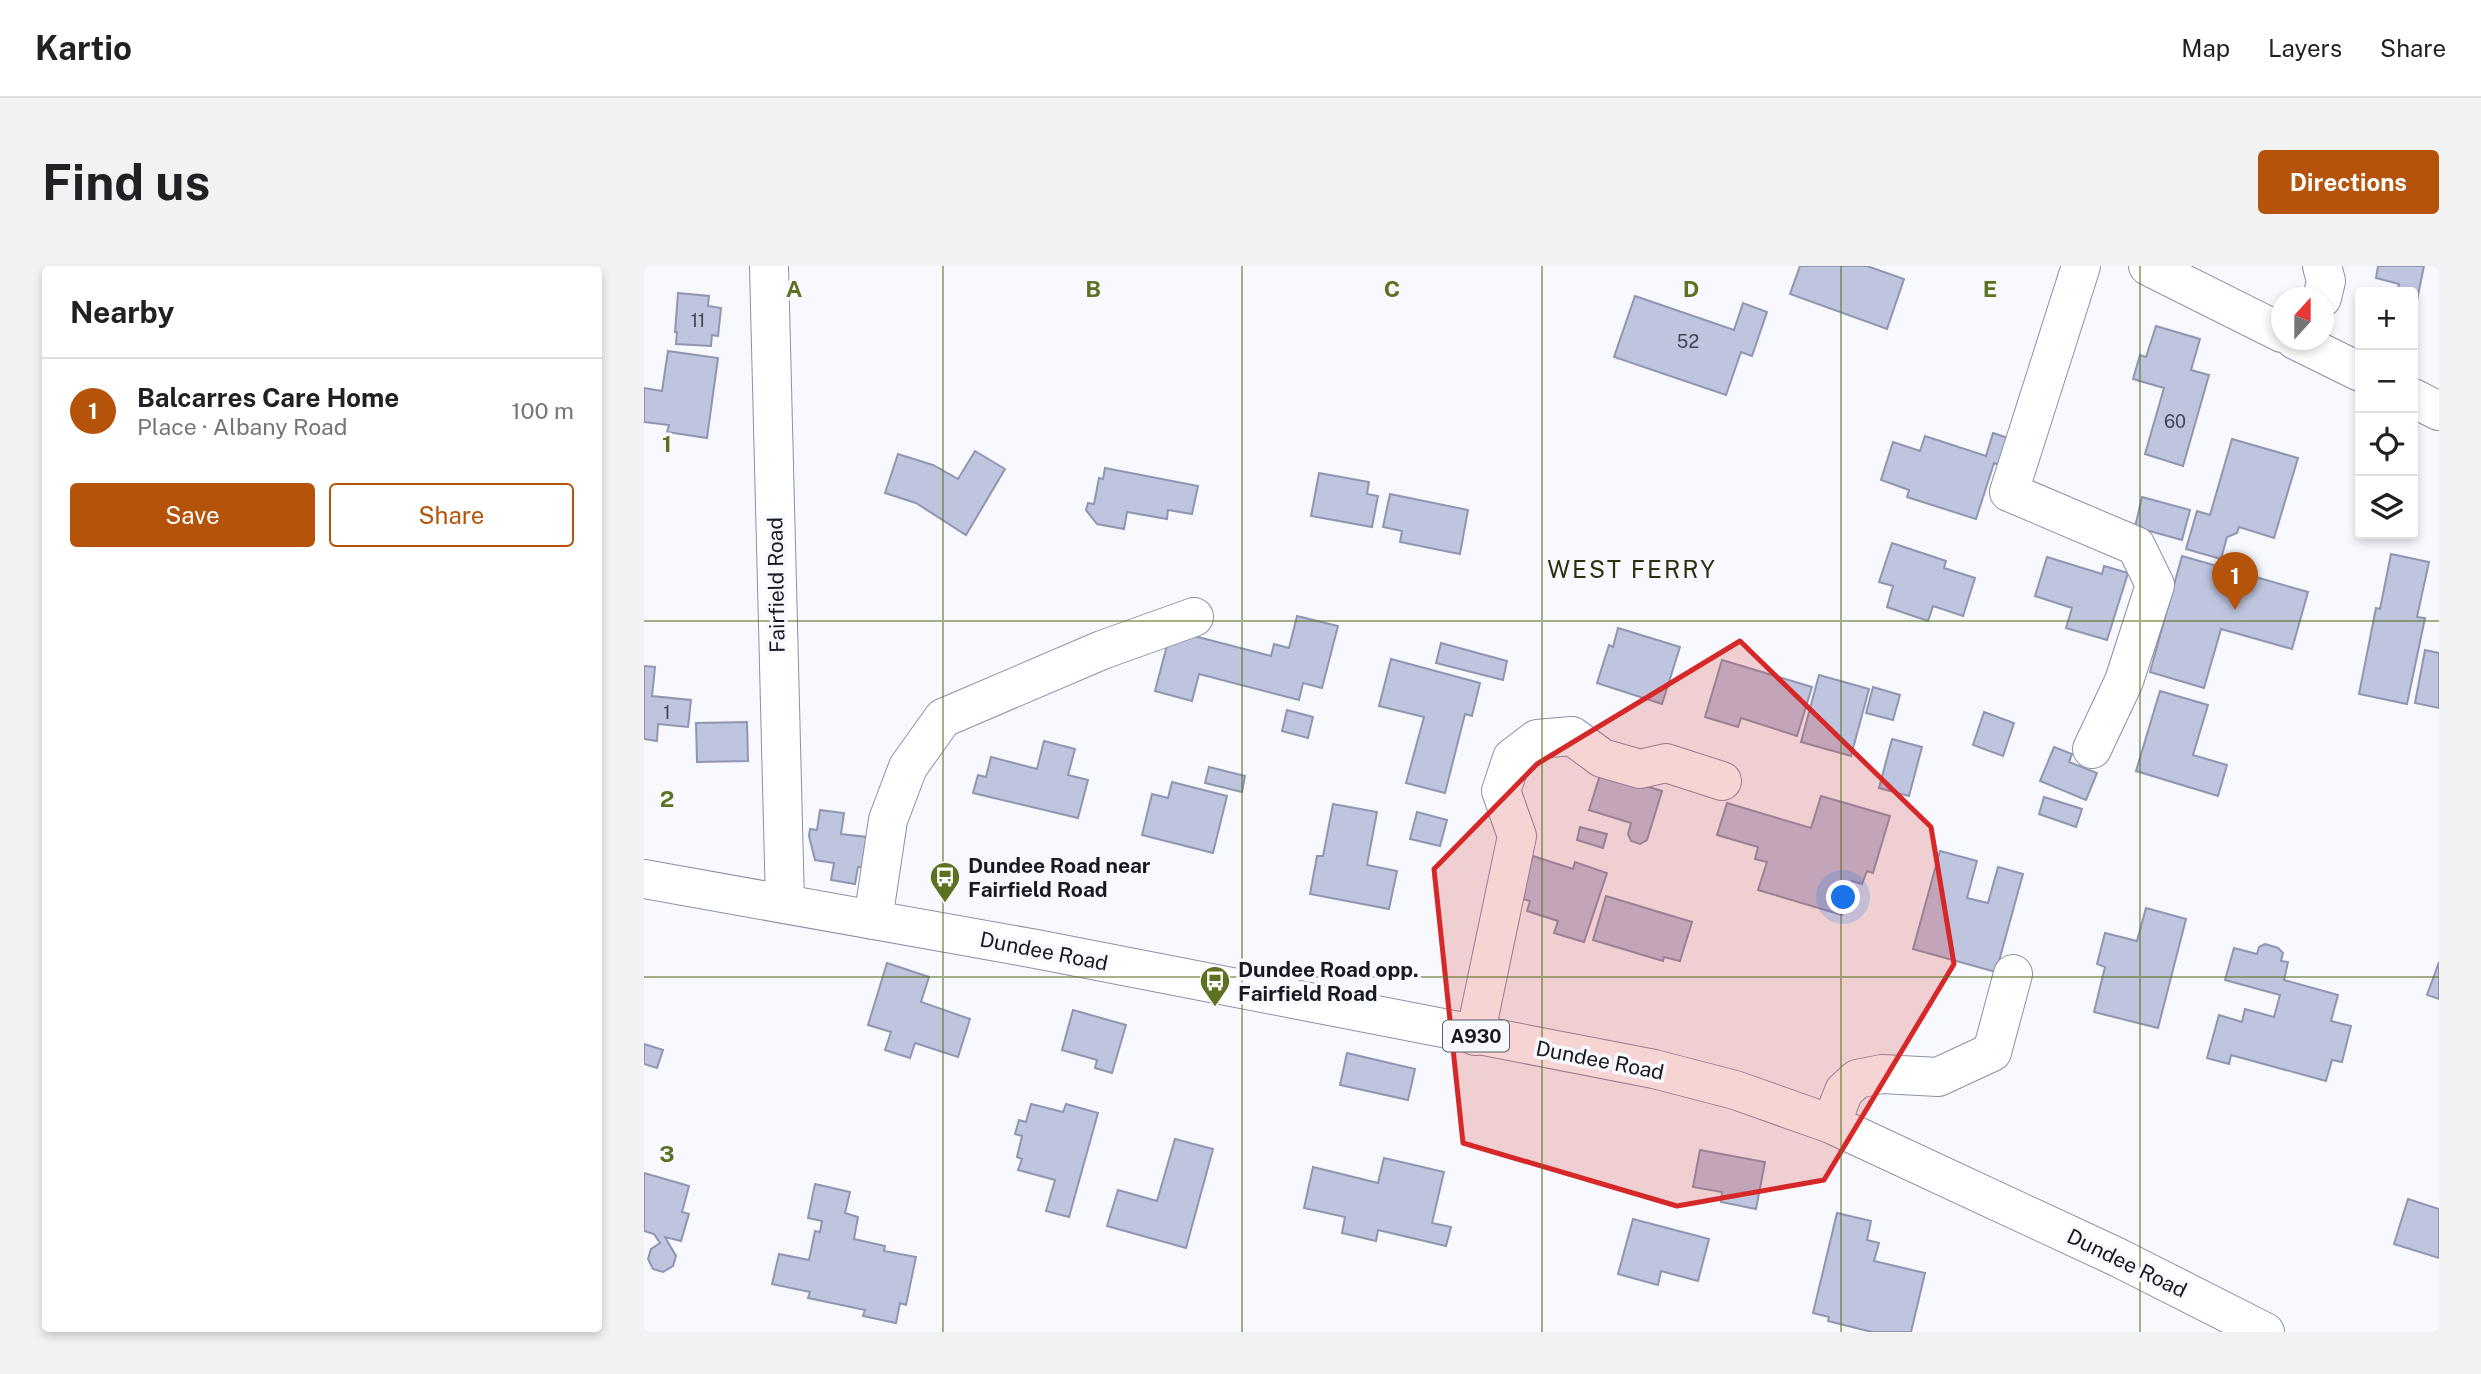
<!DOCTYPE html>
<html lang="en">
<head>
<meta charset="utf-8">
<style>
	body { margin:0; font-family:"Public Sans",sans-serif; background:#f2f2f2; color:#202124 }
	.controls { position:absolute; right:21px; top:21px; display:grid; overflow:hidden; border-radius:7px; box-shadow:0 4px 10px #0003 }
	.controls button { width:63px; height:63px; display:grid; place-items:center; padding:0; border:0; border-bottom:2px solid #e0e0e0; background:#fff; color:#202124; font:35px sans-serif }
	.compass { position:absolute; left:1627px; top:21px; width:63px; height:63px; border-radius:50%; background:#fff; box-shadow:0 4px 10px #0003; rotate:21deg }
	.you { position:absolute; left:1200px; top:632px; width:24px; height:24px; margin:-18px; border:5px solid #fff; border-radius:50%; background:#1a73e8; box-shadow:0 0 0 10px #1a73e833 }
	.badge { display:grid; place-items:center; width:46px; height:46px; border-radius:50%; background:#b45309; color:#fff; font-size:23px; font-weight:700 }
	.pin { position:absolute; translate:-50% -58px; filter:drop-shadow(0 2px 4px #0008) }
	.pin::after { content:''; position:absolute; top:37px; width:24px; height:21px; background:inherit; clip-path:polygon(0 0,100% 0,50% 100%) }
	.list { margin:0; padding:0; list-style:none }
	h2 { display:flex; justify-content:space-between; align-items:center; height:91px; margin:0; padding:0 28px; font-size:30px }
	h2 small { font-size:23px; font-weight:400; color:#757577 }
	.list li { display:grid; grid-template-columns:46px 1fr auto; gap:21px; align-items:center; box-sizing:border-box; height:105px; padding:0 28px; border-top:2px solid #e0e0e0 }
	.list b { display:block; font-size:26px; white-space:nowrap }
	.list p { margin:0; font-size:23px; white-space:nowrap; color:#757577 }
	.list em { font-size:23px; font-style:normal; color:#757577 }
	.actions { display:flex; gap:14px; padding:21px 28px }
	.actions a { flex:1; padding:16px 0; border:2px solid #b45309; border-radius:7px; text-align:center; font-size:24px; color:#b45309 }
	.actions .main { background:#b45309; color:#fff }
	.icon { flex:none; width:38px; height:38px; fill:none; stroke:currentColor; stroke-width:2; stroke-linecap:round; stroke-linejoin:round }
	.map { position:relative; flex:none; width:1795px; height:1066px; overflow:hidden; border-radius:7px }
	header { display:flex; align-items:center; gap:42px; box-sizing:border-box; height:98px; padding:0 35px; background:#fff; border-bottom:2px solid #e0e0e0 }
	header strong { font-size:33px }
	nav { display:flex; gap:38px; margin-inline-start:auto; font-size:24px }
	.intro { display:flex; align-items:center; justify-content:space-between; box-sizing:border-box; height:168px; padding:0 42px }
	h1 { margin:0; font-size:49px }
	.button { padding:18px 32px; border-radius:7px; background:#b45309; color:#fff; font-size:24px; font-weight:700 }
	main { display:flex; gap:42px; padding:0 42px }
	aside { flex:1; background:#fff; border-radius:7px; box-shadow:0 4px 10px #0003 }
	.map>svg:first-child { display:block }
</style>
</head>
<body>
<header>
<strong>Kartio</strong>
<nav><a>Map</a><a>Layers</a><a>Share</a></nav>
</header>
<div class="intro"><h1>Find us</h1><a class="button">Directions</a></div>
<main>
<aside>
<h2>Nearby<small></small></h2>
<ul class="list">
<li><span class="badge">1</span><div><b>Balcarres Care Home</b><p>Place · Albany Road</p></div><em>100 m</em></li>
</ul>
<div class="actions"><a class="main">Save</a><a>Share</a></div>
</aside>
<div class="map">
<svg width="1795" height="1066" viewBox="0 0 1795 1066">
	<rect width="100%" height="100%" fill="#f7f9fe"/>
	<path fill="#bfc5df" stroke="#9096af" stroke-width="2" d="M1156,0H1223L1260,13L1243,63L1146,28Z
		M1734,0H1780L1773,34L1769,36V26H1753L1755,18L1732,12Z
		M34,27L65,30L64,40L77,42L74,70L68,69L67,80L32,78L33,66H31Z
		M991,30L1090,64L1099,37L1123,46L1108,90L1097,86L1082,129L970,91Z
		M1512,60L1556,73L1547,104L1565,109L1539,200L1501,188L1520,122L1489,113L1496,89L1502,91Z
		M24,85L74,92L63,172L23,166L25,159L0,156V122L18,125Z
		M1349,167L1364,172L1355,199L1350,197L1332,253L1263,231L1265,224L1237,214L1249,176L1276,185L1281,170L1342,190Z
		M1588,173L1654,192L1630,272L1595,261L1593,267L1583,271L1577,293L1542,283L1553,245L1566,249Z
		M331,185L361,203L322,269L272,237L241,227L254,188L289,199L314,213Z
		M461,202L554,220L548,248L524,244L523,253L483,246L480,263L453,258L442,244L444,237L450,238L455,212L459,213Z
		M675,207L725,216L723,228L734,230L728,261L667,250Z
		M746,228L824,244L816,288L756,276L758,265L739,261Z
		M1498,231L1546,244L1538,274L1491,261Z
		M1248,277L1302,295L1300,302L1331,312L1319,350L1289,340L1284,355L1243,341L1249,320L1235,316Z
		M1747,288L1785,296L1773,351L1781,352L1763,438L1715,428L1732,342L1736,343Z
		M1538,290L1664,326L1648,383L1577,363L1560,422L1506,406Z
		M1403,291L1458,308L1460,300L1484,307L1463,374L1422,362L1428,342L1391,330Z
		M653,350L694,360L678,422L659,417L655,434L555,408L548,435L511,425L527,364L627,390L630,378L645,382Z
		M974,362L1036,381L1018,438L953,417L965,379L969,381Z
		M797,377L863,395L859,414L792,397Z
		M1781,384L1795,387V442L1771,437Z
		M747,393L836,417L828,450L821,448L801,527L762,517L780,451L735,440Z
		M1078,394L1168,421L1153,470L1097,452L1094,461L1061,451Z
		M0,400L11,401L8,430L47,434L44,461L14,458L13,475L0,473Z
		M1175,409L1225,423L1207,490L1157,476Z
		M1229,421L1256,429L1249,454L1222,447Z
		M1516,425L1564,439L1549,489L1583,499L1574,530L1492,505Z
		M643,444L669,451L664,472L638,465Z
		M1340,446L1370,457L1359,490L1329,479Z
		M103,456L104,495L53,496L52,457Z
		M1248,473L1278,481L1265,530L1235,522Z
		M400,475L431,483L424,509L444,514L434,552L329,527L334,509L342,511L347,491L393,503Z
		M1410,481L1428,488L1425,496L1453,507L1442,534L1396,515Z
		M565,501L601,510L598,526L561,517Z
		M957,506L1018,525L1003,574L996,578L987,575L984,568L987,557L945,544Z
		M528,516L583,530L569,587L498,569L508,528L524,532Z
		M1177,530L1246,550L1229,607L1223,605L1218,618L1208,615L1198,649L1114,624L1123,596L1111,593L1114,581L1073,569L1083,537L1167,562Z
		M1400,531L1438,543L1432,561L1395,548Z
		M689,538L733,546L723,599L753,605L745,643L666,628L673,590H679Z
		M176,544L200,547L197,568L223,571L219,601H214L211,618L187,614L190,597L171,594L165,570L166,563L173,564Z
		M773,546L803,554L796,580L766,573Z
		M936,561L963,568L959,582L933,574Z
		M1296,585L1333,595L1323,632L1344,637L1354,601L1379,608L1352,706L1269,683Z
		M889,590L929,603L931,596L963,607L940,676L910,667L914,655L883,645L886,635L875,632Z
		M962,630L1048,656L1036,695L1020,691L1019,695L949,674Z
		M1502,642L1542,653L1514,762L1450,746L1461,701L1453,698L1461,667L1493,675Z
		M1621,678L1634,682L1639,687L1637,695L1644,696L1640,714L1694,729L1687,755L1707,760L1698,796L1688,794L1682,815L1587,789L1585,798L1563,792L1575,749L1598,756L1601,743L1630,751L1636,729L1581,714L1590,682L1613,688L1615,681Z
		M1795,696V733L1783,729Z
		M243,697L285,711L277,736L326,753L314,791L271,777L266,792L241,784L247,766L224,759Z
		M429,744L482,759L468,807L451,802L453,794L418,784Z
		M0,778L19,784L13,802L0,798Z
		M703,787L771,803L764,834L696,819Z
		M387,838L419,846L422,838L454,847L425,951L402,945L411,914L374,904L378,893L373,891L378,870L371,868L375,854L382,856Z
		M531,873L569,883L542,982L463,960L474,924L513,935Z
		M1056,884L1121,896L1112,943L1077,936L1078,926L1049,921Z
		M740,892L800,906L788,957L807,961L802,980L734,964L732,975L698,967L701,951L660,942L669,901L734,917Z
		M0,907L45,920L38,946L45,948L37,975L21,971L32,990L29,1000L19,1006L9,1003L4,993L7,983L16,977L10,968L0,965Z
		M171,918L206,926L201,947L214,951L210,973L241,980L240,985L272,991L262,1039L256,1037L252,1057L219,1050L221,1044L164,1032L166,1026L128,1018L135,988L165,994L171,965L176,966L178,955L164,952Z
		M1764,933L1795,943V992L1750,978Z
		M1193,947L1227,955L1223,974L1235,977L1230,995L1281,1007L1267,1066H1228L1184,1055L1185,1051L1169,1047Z
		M989,953L1065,973L1054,1015L1017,1005L1014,1019L974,1008Z"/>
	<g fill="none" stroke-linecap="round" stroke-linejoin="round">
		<g stroke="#8b90a9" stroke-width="40">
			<path id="minor" d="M125,0L141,638
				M1437,0L1365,226L1492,280L1511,319L1480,415L1448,483
				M1504,0L1638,67
				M1678,0L1682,15L1678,32
				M1651,74L1716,106
				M1769,132L1795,145
				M229,654L244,554L264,501L299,452L458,384L550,351
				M831,770L873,570L857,525L868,492L893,473L928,470L958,492L996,503L1022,497L1078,515
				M1187,858L1200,825L1213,813L1238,808L1294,811L1348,786L1369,708"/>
		</g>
		<g stroke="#8b90a9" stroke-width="40">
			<path id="major" d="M0,613L392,683L1010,803L1091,824L1187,858L1475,992L1621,1066"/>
		</g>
		<use href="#minor" stroke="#fff" stroke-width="38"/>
		<use href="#major" stroke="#fff" stroke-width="38"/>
	</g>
	<path fill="#d62828" fill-opacity="0.2" stroke="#d62828" stroke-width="5" stroke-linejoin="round" d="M1096,375L1287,561L1310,698L1180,914L1033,940L819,877L790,603L893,498Z"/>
	<path fill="none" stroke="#5d7121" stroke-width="2" stroke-opacity="0.55" d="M299,0V1066M598,0V1066M898,0V1066M1197,0V1066M1496,0V1066M0,355H1795M0,711H1795"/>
	<defs>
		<g id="bus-pin" transform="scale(1.575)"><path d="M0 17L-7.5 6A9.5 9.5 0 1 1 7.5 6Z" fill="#5d7121" stroke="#f7f9fe"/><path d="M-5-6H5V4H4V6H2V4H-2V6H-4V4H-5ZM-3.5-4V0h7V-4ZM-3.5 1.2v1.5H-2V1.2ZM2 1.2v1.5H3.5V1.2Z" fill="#fff"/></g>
	</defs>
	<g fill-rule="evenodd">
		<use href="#bus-pin" x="301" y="611"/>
		<use href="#bus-pin" x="571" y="715"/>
	</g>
	<g text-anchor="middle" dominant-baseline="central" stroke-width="7" stroke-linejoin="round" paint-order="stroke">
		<g font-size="18" fill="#424552">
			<text x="54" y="54">11</text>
			<text x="1044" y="75">52</text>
			<text x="1531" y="155">60</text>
			<text x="23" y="446">1</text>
		</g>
		<rect fill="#f7f9fe" stroke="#5b5d65" stroke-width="2" x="799" y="754.5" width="66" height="31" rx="5"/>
		<g font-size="19" font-weight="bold" fill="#181a23">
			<text x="832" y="770">A930</text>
		</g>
		<g font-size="21" fill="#181a23" stroke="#f7f9fe">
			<text transform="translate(132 319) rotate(-91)">Fairfield Road</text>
			<text transform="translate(400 685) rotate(11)">Dundee Road</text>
			<text transform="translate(956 794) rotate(11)">Dundee Road</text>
			<text transform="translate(1483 997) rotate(26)">Dundee Road</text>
		</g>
		<g font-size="21" font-weight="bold" fill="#181a23" stroke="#f7f9fe" text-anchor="start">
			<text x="324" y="599">Dundee Road near<tspan x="324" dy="24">Fairfield Road</tspan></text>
			<text x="594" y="703">Dundee Road opp.<tspan x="594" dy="24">Fairfield Road</tspan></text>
		</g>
		<g font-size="24" letter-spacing="2" fill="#28320c" stroke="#f7f9fe">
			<text x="988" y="303">WEST FERRY</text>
		</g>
	</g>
	<g font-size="23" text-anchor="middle" font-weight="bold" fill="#5d7121" stroke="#f7f9fe" stroke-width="7" stroke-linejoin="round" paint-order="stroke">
		<text x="150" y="31">A</text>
		<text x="449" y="31">B</text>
		<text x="748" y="31">C</text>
		<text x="1047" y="31">D</text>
		<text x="1346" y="31">E</text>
		<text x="23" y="186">1</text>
		<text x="23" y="541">2</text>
		<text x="23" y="896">3</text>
	</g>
</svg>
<div class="controls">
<button>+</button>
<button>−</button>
<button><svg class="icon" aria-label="locate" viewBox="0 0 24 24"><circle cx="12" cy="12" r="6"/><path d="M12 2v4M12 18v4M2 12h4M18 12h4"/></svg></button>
<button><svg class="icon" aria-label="layers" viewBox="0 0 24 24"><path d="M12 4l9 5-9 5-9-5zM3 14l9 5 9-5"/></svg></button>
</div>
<svg class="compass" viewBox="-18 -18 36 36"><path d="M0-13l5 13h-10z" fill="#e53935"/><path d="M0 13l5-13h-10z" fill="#757577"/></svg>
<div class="you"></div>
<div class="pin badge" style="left:1591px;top:344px">1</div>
</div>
</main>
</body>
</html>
